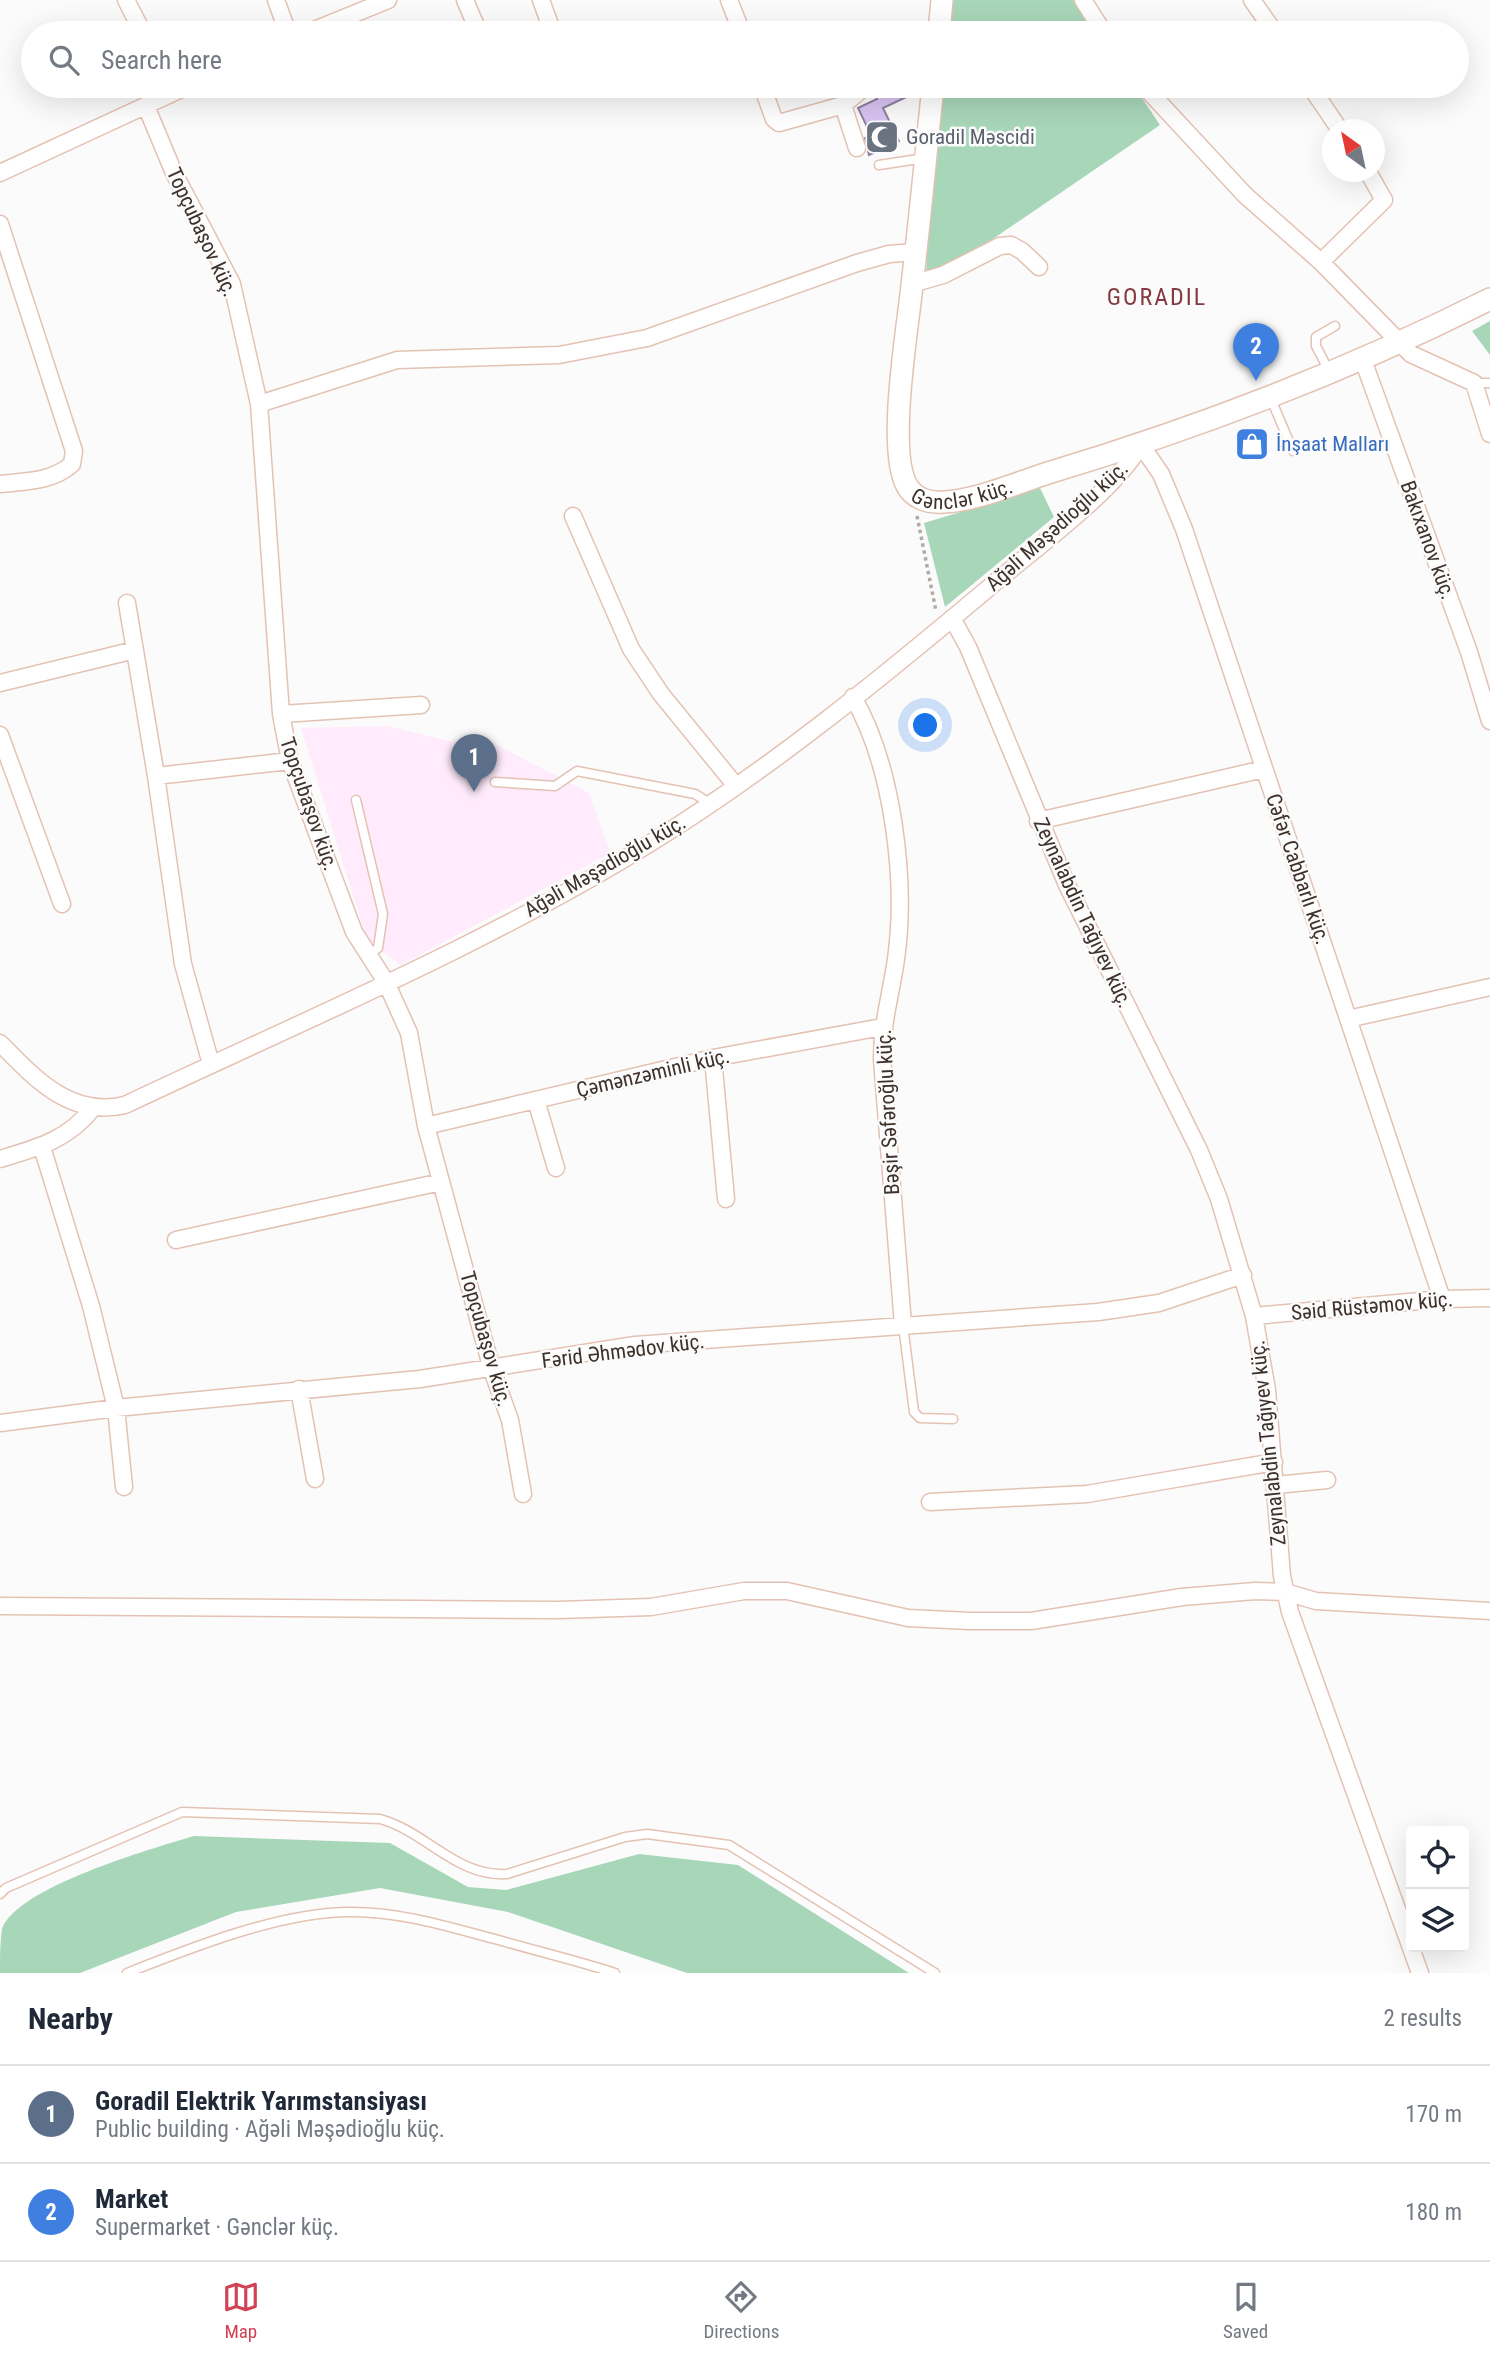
<!DOCTYPE html>
<html lang="en">
<head>
<meta charset="utf-8">
<style>
	body { margin:0; font-family:"Roboto Condensed",sans-serif; background:#f6f6f7; color:#1f2937 }
	.controls { position:absolute; right:21px; bottom:21px; display:grid; overflow:hidden; border-radius:7px; box-shadow:0 7px 28px #0002 }
	.controls button { width:63px; height:63px; display:grid; place-items:center; padding:0; border:0; border-bottom:2px solid #e0e1e3; background:#fff; color:#1f2937; font:35px sans-serif }
	.compass { position:absolute; left:1322px; top:119px; width:63px; height:63px; border-radius:50%; background:#fff; box-shadow:0 7px 28px #0002; rotate:327deg }
	.you { position:absolute; left:926px; top:726px; width:24px; height:24px; margin:-18px; border:5px solid #fff; border-radius:50%; background:#1a73e8; box-shadow:0 0 0 10px #1a73e833 }
	.badge { display:grid; place-items:center; width:46px; height:46px; border-radius:50%; background:#d24254; color:#fff; font-size:23px; font-weight:700 }
	.pin { position:absolute; translate:-50% -58px; filter:drop-shadow(0 2px 4px #0008) }
	.pin::after { content:''; position:absolute; top:37px; width:24px; height:21px; background:inherit; clip-path:polygon(0 0,100% 0,50% 100%) }
	.list { margin:0; padding:0; list-style:none }
	h2 { display:flex; justify-content:space-between; align-items:center; height:91px; margin:0; padding:0 28px; font-size:30px }
	h2 small { font-size:23px; font-weight:400; color:#747a83 }
	.list li { display:grid; grid-template-columns:46px 1fr auto; gap:21px; align-items:center; box-sizing:border-box; height:98px; padding:0 28px; border-top:2px solid #e0e1e3 }
	.list b { display:block; font-size:26px; white-space:nowrap }
	.list p { margin:0; font-size:23px; white-space:nowrap; color:#747a83 }
	.list em { font-size:23px; font-style:normal; color:#747a83 }
	.icon { flex:none; width:38px; height:38px; fill:none; stroke:currentColor; stroke-width:2; stroke-linecap:round; stroke-linejoin:round }
	.map { position:relative; flex:none; width:1490px; height:1973px; overflow:hidden }
	.search { position:absolute; background:#fff; box-shadow:0 7px 28px #0002; left:21px; right:21px; top:21px; height:77px; display:flex; align-items:center; gap:18px; box-sizing:border-box; padding:0 24px; border-radius:38px; color:#747a83; font-size:26px }
	.sheet { height:287px; background:#fff }
	nav { display:flex; justify-content:space-around; align-items:center; box-sizing:border-box; height:98px; border-top:2px solid #e0e1e3; background:#fff; font-size:19px; color:#747a83 }
	nav a { display:grid; justify-items:center; gap:4px }
	nav .on { color:#d24254 }
	.map>svg:first-child { display:block }
</style>
</head>
<body>
<div class="map">
<svg width="1490" height="1973" viewBox="0 0 1490 1973">
	<rect width="100%" height="100%" fill="#fbfbfb"/>
	<path fill="#ffebfb" d="M387,726L450,741L499,746L589,793L610,853L401,965L367,940L301,728Z"/>
	<path fill="#a8d6b9" d="M952,0H1078L1100,33H947Z
		M939,86H1134L1160,125L943,273L926,275L934,124Z
		M1490,321V355L1472,331Z
		M1040,488L1054,517L945,607L924,523Z
		M194,1836L390,1843L468,1887L506,1890L639,1854L738,1865L909,1973H687L508,1912L380,1888L236,1912L80,1973H0C0,1960 0,1942 2,1929C17,1887 151,1849 194,1836Z"/>
	<path fill="#d7c3f1" stroke="#8d819d" stroke-width="2" d="M876,86H920L919,91L883,108L899,141L869,155L865,138L871,135L858,108L877,99L874,92Z"/>
	<g fill="none" stroke-linecap="round" stroke-linejoin="round">
		<g stroke="#e4c2b3" stroke-width="11">
			<path id="service" d="M879,165L925,158
				M1329,371L1316,346V337L1335,326
				M1474,383H1490
				M1271,399L1293,451
				M495,782L555,786L577,771L695,794L711,804
				M356,800L383,914L378,948L368,956
				M903,1325L914,1412L920,1418L953,1419
				M0,1894L6,1888L182,1812L380,1819C427,1832 456,1877 507,1874L625,1837L647,1834L729,1845L935,1973
				M127,1973C190,1948 283,1911 352,1912C404,1912 452,1928 502,1941C540,1952 578,1961 615,1973"/>
		</g>
		<g stroke="#e4c2b3" stroke-width="19">
			<path id="minor" d="M126,0L143,33
				M276,0L288,33
				M465,0L479,33
				M541,0L553,33
				M729,0L742,33
				M1083,0L1104,33
				M1252,0L1275,33
				M307,33L388,0
				M762,86L774,119L779,123L843,105L866,86
				M1144,86L1245,195L1321,262L1411,354L1474,383L1490,434
				M1310,86L1340,130
				M843,105L857,148
				M146,106L174,173L232,284L259,404L281,714L290,761L354,932L386,982L409,1033L426,1126L492,1370L510,1420L523,1494
				M0,173L188,86
				M0,224L74,451L72,464C52,482 25,481 0,484
				M1321,262L1384,200L1368,172
				M912,284L943,275L1000,246L1011,245L1022,251L1039,267
				M1363,360L1469,652L1490,721
				M259,404L397,360L559,355L647,338L857,263L889,254L915,252
				M573,516L631,649L661,694L736,786
				M127,603L156,776L183,964L211,1064
				M952,618L968,647L1067,885L1199,1150L1219,1199L1254,1316L1267,1390L1282,1576L1290,1612L1420,1973
				M0,683L135,650
				M853,697C893,766 907,880 896,959C891,995 882,1021 882,1059L903,1325
				M281,714L421,705
				M0,735L62,904
				M156,776L290,761
				M1038,821L1264,769
				M1348,1019L1490,987
				M0,1043C35,1079 71,1118 125,1105C302,1021 486,945 652,842C770,769 879,680 985,591C1032,550 1110,496 1141,445L1161,474L1184,529L1442,1299
				M713,1058L726,1199
				M536,1100L556,1168
				M426,1126L713,1058L882,1027
				M42,1147L91,1306L116,1408L124,1487
				M0,1159C37,1148 68,1140 93,1108
				M176,1240L441,1182
				M1254,1316L1442,1299L1490,1298
				M299,1389L315,1479
				M0,1423L116,1408L420,1379L635,1345L1098,1312L1159,1303L1243,1275
				M1276,1485L1327,1480
				M930,1502L1087,1494L1274,1462
				M0,1606L559,1610L651,1607L744,1591H787L908,1618L970,1621H1031L1182,1597L1255,1591L1285,1592L1316,1601L1490,1611"/>
		</g>
		<g stroke="#e4c2b3" stroke-width="24">
			<g id="tertiary">
				<path d="M939,33L942,0"/>
				<path id="s1" d="M933,86C926,152 920,219 912,285C908,327 885,457 909,489C915,497 926,502 936,502C969,504 1016,483 1048,473C1201,427 1347,371 1490,299"/>
			</g>
		</g>
		<path stroke="#b0aba8" stroke-width="3.5" stroke-dasharray="3.5 3.5" stroke-linecap="butt" d="M917,516L936,611"/>
		<use href="#service" stroke="#fff" stroke-width="8"/>
		<use href="#minor" stroke="#fff" stroke-width="16"/>
		<use href="#tertiary" stroke="#fff" stroke-width="21"/>
	</g>
	<defs>
		<g id="mosque-square" transform="scale(1.75)"><rect x="-9" y="-9" width="18" height="18" rx="4" fill="#6b7280" stroke="#fbfbfb"/><path d="M3.5-4.9A6 6 0 1 0 3.5 4.9A5 5 0 1 1 3.5-4.9Z" fill="#fff"/></g>
		<g id="shop-square" transform="scale(1.75)"><rect x="-9" y="-9" width="18" height="18" rx="4" fill="#3f7fe0" stroke="#fbfbfb"/><path d="M-5-2.5h2.3a2.7 3.5 0 0 1 5.4 0H5L5.5 6h-11ZM-1.5-2.5h3a1.5 2.3 0 0 0-3 0Z" fill="#fff"/></g>
	</defs>
	<g fill-rule="evenodd">
		<use href="#mosque-square" x="882" y="137"/>
		<use href="#shop-square" x="1252" y="444"/>
	</g>
	<g text-anchor="middle" dominant-baseline="central" stroke-width="5" stroke-linejoin="round" paint-order="stroke">
		<g font-size="21" fill="#5b616d" stroke="#fbfbfb" text-anchor="start">
			<text x="906" y="137">Goradil Məscidi</text>
		</g>
		<g font-size="21" fill="#3e312b" stroke="#fbfbfb">
			<text transform="translate(202 232) rotate(65)">Topçubaşov küç.</text>
			<text stroke="none"><textPath href="#s1" startOffset="464">Gənclər küç.</textPath></text>
			<text transform="translate(1057 526) rotate(-42)">Ağəli Məşədioğlu küç.</text>
			<text transform="translate(1428 540) rotate(70)">Bakıxanov küç.</text>
			<text transform="translate(309 804) rotate(71)">Topçubaşov küç.</text>
			<text transform="translate(605 866) rotate(-30)">Ağəli Məşədioğlu küç.</text>
			<text transform="translate(1298 869) rotate(71)">Cəfər Cabbarlı küç.</text>
			<text transform="translate(1083 913) rotate(65)">Zeynalabdin Tağıyev küç.</text>
			<text transform="translate(653 1073) rotate(-13)">Çəmənzəminli küç.</text>
			<text transform="translate(888 1112) rotate(-93)">Bəşir Səfəroğlu küç.</text>
			<text transform="translate(1372 1306) rotate(-5)">Səid Rüstəmov küç.</text>
			<text transform="translate(486 1339) rotate(74)">Topçubaşov küç.</text>
			<text transform="translate(623 1351) rotate(-7)">Fərid Əhmədov küç.</text>
			<text transform="translate(1268 1443) rotate(-96)">Zeynalabdin Tağıyev küç.</text>
		</g>
		<g font-size="21" fill="#366cbe" stroke="#fbfbfb" text-anchor="start">
			<text x="1276" y="444">İnşaat Malları</text>
		</g>
		<g font-size="24" letter-spacing="2" fill="#833a40" stroke="#fbfbfb">
			<text x="1157" y="297">GORADIL</text>
		</g>
	</g>
</svg>
<div class="controls">
<button><svg class="icon" aria-label="locate" viewBox="0 0 24 24"><circle cx="12" cy="12" r="6"/><path d="M12 2v4M12 18v4M2 12h4M18 12h4"/></svg></button>
<button><svg class="icon" aria-label="layers" viewBox="0 0 24 24"><path d="M12 4l9 5-9 5-9-5zM3 14l9 5 9-5"/></svg></button>
</div>
<svg class="compass" viewBox="-18 -18 36 36"><path d="M0-13l5 13h-10z" fill="#e53935"/><path d="M0 13l5-13h-10z" fill="#747a83"/></svg>
<div class="you"></div>
<div class="pin badge" style="left:474px;top:792px;background:#5c6f8a">1</div>
<div class="pin badge" style="left:1256px;top:381px;background:#3f7fe0">2</div>
<div class="search"><svg class="icon" aria-label="search" viewBox="0 0 24 24"><circle cx="10" cy="10" r="6"/><path d="M15 15l6 6"/></svg>Search here</div>
</div>
<section class="sheet">
<h2>Nearby<small>2 results</small></h2>
<ul class="list">
<li><span class="badge" style="background:#5c6f8a">1</span><div><b>Goradil Elektrik Yarımstansiyası</b><p>Public building · Ağəli Məşədioğlu küç.</p></div><em>170 m</em></li>
<li><span class="badge" style="background:#3f7fe0">2</span><div><b>Market</b><p>Supermarket · Gənclər küç.</p></div><em>180 m</em></li>
</ul>
</section>
<nav>
<a class="on"><svg class="icon" aria-label="map" viewBox="0 0 24 24"><path d="M3 6l6-2 6 2 6-2v14l-6 2-6-2-6 2zM9 4v14M15 6v14"/></svg>Map</a>
<a><svg class="icon" aria-label="directions" viewBox="0 0 24 24"><path d="M12 3l9 9-9 9-9-9zM9 14v-3h6M13 9l2 2-2 2"/></svg>Directions</a>
<a><svg class="icon" aria-label="saved" viewBox="0 0 24 24"><path d="M7 4h10v16l-5-4-5 4z"/></svg>Saved</a>
</nav>
</body>
</html>
